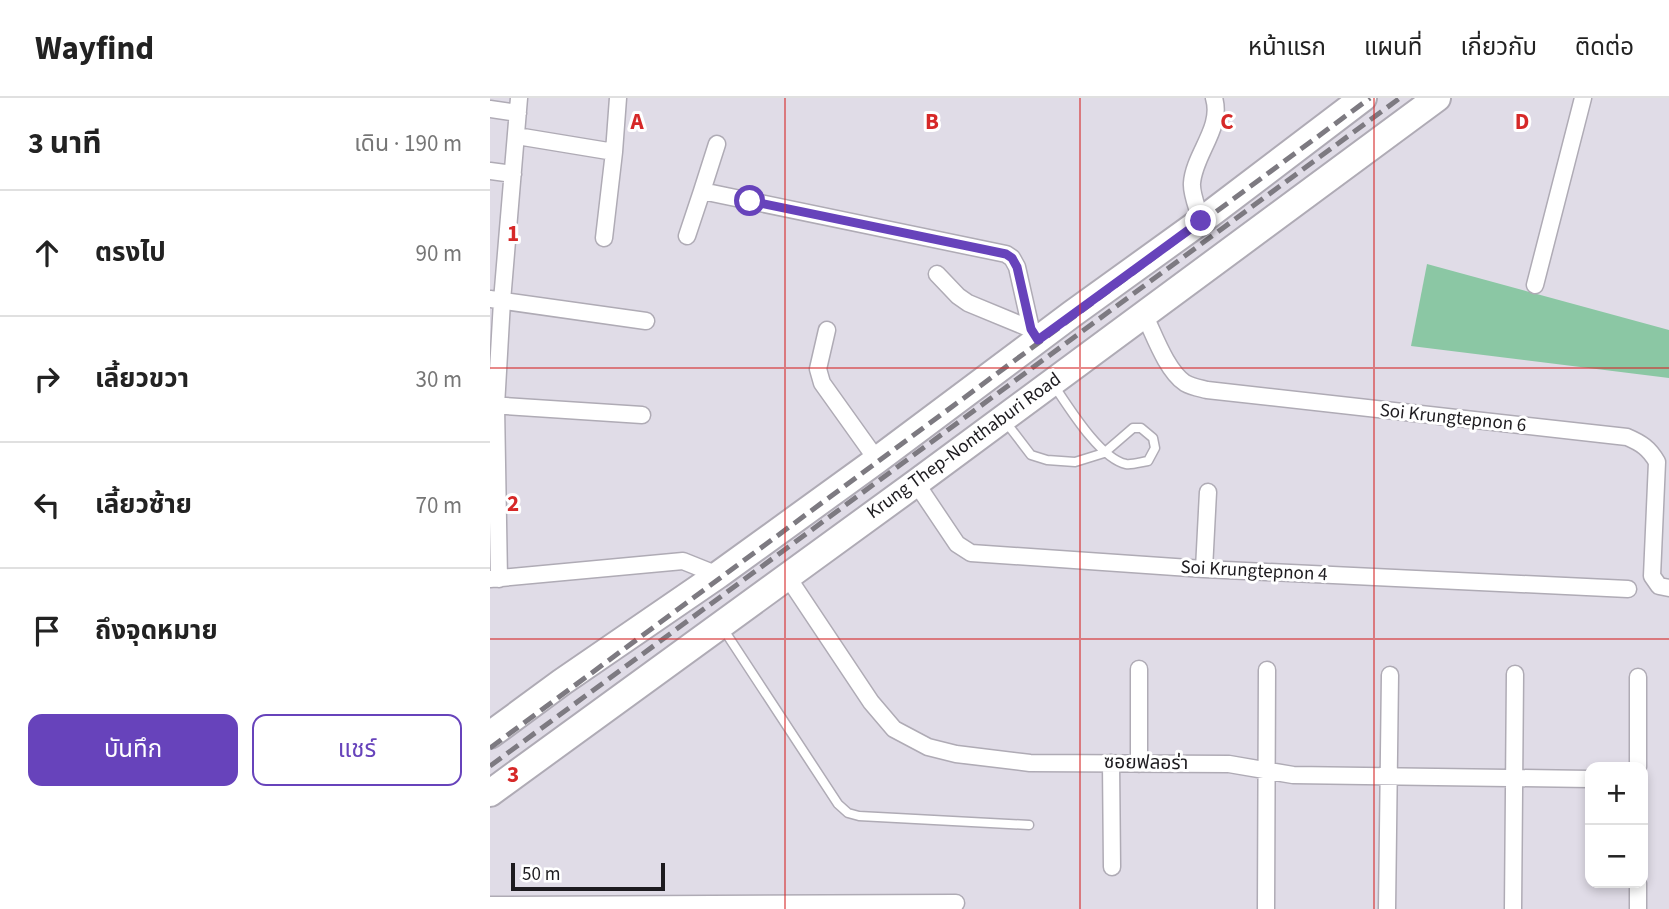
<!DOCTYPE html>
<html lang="th">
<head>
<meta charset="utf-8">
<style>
	body { margin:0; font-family:"Source Sans 3","Noto Sans Thai",sans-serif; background:#f6f6f6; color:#222 }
	.controls { position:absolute; right:21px; bottom:21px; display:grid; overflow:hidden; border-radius:14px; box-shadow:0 4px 10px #0003 }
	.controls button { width:63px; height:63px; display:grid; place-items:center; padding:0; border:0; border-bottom:2px solid #e0e0e0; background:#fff; color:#222; font:35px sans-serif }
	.scale { position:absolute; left:21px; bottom:18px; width:154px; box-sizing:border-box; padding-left:7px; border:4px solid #1d1b1f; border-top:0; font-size:19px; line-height:24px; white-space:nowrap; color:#1d1b1f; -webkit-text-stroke:5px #fff; paint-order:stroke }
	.stop { position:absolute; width:21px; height:21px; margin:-16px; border:5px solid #6743bb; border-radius:50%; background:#fff }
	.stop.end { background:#6743bb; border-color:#fff; box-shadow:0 2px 7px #0008 }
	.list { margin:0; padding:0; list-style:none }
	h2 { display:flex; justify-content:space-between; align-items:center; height:91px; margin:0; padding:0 28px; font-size:30px }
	h2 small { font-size:23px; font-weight:400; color:#767676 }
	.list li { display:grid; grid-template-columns:46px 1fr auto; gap:21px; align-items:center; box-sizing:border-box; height:126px; padding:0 28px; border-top:2px solid #e0e0e0 }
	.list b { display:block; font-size:26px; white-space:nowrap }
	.list em { font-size:23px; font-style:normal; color:#767676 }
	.actions { display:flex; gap:14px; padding:21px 28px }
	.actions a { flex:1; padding:16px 0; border:2px solid #6743bb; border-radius:14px; text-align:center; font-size:24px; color:#6743bb }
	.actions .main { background:#6743bb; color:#fff }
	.icon { flex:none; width:38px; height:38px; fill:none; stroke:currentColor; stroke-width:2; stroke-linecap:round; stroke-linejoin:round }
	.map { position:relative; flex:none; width:1179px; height:811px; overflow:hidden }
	header { display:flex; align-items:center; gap:42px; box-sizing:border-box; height:98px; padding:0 35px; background:#fff; border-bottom:2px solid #e0e0e0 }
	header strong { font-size:33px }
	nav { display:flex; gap:38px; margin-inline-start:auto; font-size:24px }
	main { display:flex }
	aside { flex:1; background:#fff }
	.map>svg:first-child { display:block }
</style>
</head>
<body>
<header>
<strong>Wayfind</strong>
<nav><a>หน้าแรก</a><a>แผนที่</a><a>เกี่ยวกับ</a><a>ติดต่อ</a></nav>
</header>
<main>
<aside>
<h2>3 นาที<small>เดิน · 190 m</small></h2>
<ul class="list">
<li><svg class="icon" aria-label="ahead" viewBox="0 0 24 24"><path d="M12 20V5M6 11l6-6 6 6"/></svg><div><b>ตรงไป</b></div><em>90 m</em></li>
<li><svg class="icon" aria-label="right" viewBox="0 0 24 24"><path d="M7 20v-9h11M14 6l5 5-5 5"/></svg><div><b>เลี้ยวขวา</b></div><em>30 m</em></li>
<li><svg class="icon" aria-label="left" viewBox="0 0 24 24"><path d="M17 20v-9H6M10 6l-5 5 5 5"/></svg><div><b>เลี้ยวซ้าย</b></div><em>70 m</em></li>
<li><svg class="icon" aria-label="arrive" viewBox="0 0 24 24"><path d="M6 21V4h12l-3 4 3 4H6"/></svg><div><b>ถึงจุดหมาย</b></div></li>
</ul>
<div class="actions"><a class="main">บันทึก</a><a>แชร์</a></div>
</aside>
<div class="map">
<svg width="1179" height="811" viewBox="0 0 1179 811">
	<rect width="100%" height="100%" fill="#e0dce7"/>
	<path fill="#8bc7a4" d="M937,166L1179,232V280L921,248Z"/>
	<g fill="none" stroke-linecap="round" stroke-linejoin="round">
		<g stroke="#afabb5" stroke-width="11">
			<path id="service" d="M515,323L541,357L557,362L585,364L614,355L643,330H651L663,340L665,350L658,363C651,364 642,367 636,366C610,361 578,308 563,286
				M232,529L348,706L358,715L369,718L539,727"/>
		</g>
		<g stroke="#afabb5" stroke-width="19">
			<path id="minor" d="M0,11L28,15
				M27,38L124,54
				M227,46L212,93L516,156L522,160L527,169L541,231L548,242
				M0,73L23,76
				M711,123C708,111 701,96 702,85C704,56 733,30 724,0
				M197,138L212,93
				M114,140L124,54L128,0
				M447,176L468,198L478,205L541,231
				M1045,187L1093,0
				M0,201L156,223
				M654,216C664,236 676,272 695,285C702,289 709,290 717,292L1137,339C1151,345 1159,350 1167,364L1162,478L1169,488L1179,490
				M337,232L328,271L332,285L387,362
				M0,307L152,317
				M426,385L467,446L481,455L714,471L1138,491
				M714,471L718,394
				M297,478L381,604L404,631L438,649L466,656L540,665L739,666L803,677L1100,681
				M0,481L193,463L228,477
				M9,481L6,308L12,203L29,0
				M649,571V666
				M621,665L622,769
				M1148,669V579
				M0,807L466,805
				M776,811L777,572
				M897,811L900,577
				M1023,811L1025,576
				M1148,811V785"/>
		</g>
		<g stroke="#afabb5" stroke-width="30">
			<path id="primary" d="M0,637L72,584L228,477L387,362L582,216L711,123L873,0
				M0,695L426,385L947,0"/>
		</g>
		<use href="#service" stroke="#fff" stroke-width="8"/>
		<use href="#minor" stroke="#fff" stroke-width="16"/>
		<use href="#primary" stroke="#fff" stroke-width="26"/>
		<path stroke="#7d7a81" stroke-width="5" stroke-dasharray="14 7" stroke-linecap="butt" d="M0,650L880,0
			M0,668L910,0"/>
	</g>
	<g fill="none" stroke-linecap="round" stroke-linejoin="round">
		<path stroke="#6743bb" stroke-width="9" d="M260,103L516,156L522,160L527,169L541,231L548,242L711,123"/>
	</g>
	<path fill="none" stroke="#d62828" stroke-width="2" stroke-opacity="0.55" d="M295,0V811M590,0V811M884,0V811M0,270H1179M0,541H1179"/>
	<g text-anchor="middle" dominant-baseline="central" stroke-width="6" stroke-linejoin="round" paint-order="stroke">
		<g font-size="19" fill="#1d1b1f" stroke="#fff">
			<text transform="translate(963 320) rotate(6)">Soi Krungtepnon 6</text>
			<text transform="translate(474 348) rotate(-36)">Krung Thep-Nonthaburi Road</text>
			<text transform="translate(764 473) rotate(3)">Soi Krungtepnon 4</text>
			<text transform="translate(656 665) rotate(1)">ซอยฟลอร่า</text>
		</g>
	</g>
	<g font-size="23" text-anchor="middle" font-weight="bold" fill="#d62828" stroke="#fff" stroke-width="6" stroke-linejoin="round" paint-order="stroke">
		<text x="147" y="31">A</text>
		<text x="442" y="31">B</text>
		<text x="737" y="31">C</text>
		<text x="1032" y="31">D</text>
		<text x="23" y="143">1</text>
		<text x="23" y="413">2</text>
		<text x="23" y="684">3</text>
	</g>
</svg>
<div class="controls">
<button>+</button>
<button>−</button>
</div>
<div class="scale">50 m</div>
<div class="stop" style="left:260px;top:103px"></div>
<div class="stop end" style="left:711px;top:123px"></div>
</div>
</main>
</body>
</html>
